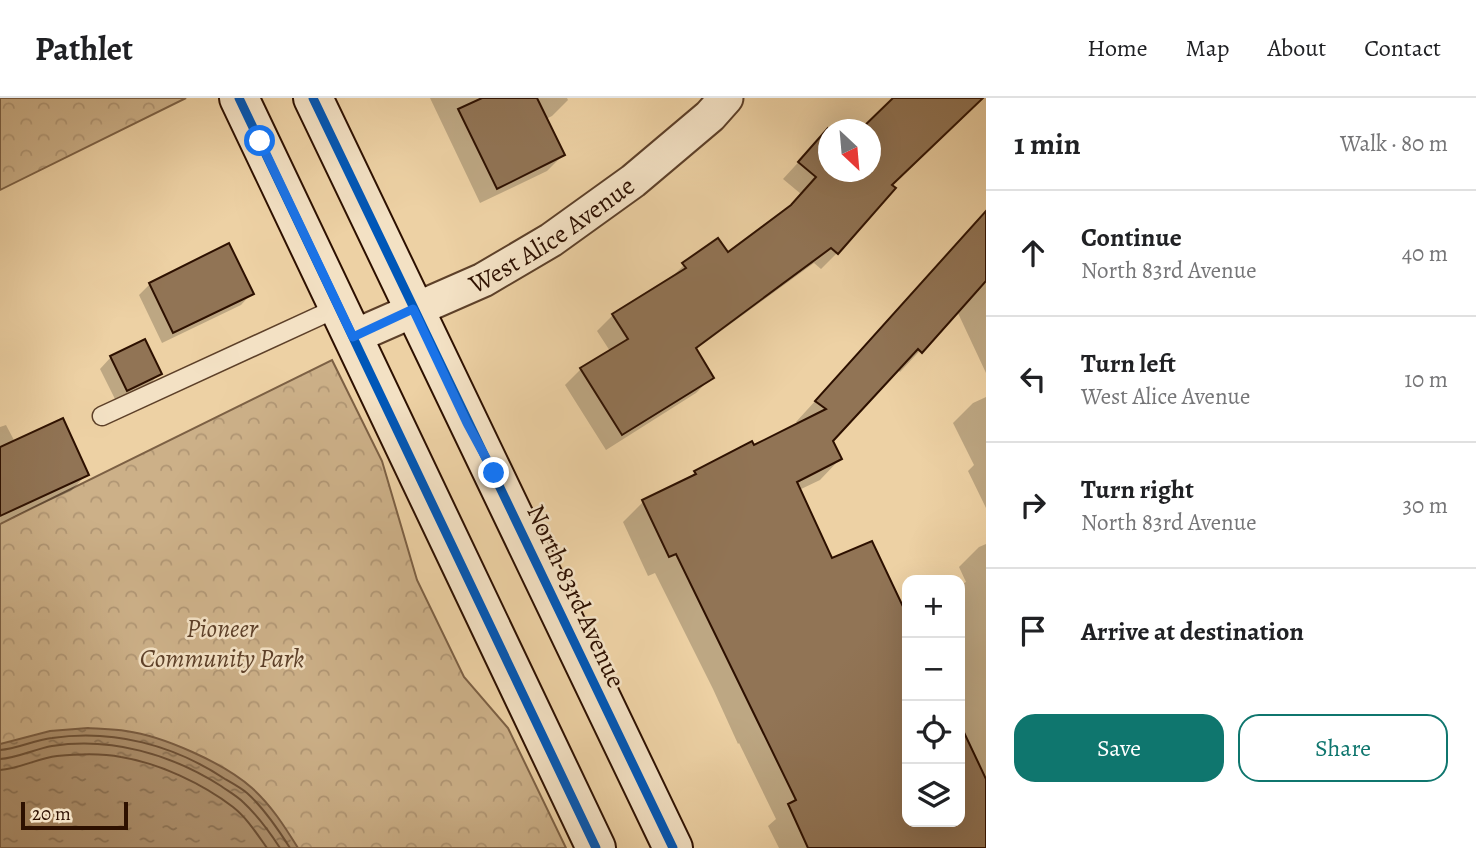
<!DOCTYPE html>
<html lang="en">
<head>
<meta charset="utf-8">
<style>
	body { margin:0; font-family:Alegreya,serif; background:#f6f6f6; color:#202124 }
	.controls { position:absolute; right:21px; bottom:21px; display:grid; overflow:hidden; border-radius:14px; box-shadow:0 7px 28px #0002 }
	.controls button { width:63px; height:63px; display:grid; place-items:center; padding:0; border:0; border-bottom:2px solid #e0e0e0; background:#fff; color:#202124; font:35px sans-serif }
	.compass { position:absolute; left:818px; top:21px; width:63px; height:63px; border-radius:50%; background:#fff; box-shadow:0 7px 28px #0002; rotate:154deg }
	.scale { position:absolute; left:21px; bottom:18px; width:107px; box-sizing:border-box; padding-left:7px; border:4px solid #2d1000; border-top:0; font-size:19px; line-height:24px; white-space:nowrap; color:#2d1000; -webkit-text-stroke:5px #f3e1c4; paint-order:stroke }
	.stop { position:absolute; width:21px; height:21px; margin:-16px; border:5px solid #1a73e8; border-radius:50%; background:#fff }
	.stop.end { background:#1a73e8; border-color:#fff; box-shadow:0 2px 7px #0008 }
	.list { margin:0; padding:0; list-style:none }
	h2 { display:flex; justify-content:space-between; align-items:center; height:91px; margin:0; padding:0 28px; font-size:30px }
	h2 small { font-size:23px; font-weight:400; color:#757577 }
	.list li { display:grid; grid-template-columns:46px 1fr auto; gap:21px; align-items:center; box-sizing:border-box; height:126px; padding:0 28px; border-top:2px solid #e0e0e0 }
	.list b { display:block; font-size:26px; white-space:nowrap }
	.list p { margin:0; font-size:23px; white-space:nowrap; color:#757577 }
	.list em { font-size:23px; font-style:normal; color:#757577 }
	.actions { display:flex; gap:14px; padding:21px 28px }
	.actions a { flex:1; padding:16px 0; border:2px solid #0f766e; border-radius:21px; text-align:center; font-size:24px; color:#0f766e }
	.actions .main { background:#0f766e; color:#fff }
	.icon { flex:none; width:38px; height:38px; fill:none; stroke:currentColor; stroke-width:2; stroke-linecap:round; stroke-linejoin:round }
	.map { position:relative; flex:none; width:986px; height:750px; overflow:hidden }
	header { display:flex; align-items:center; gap:42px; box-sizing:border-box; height:98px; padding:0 35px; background:#fff; border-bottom:2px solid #e0e0e0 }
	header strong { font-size:33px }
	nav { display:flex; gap:38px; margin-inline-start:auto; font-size:24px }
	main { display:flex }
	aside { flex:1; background:#fff }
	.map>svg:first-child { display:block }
</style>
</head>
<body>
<header>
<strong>Pathlet</strong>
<nav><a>Home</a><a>Map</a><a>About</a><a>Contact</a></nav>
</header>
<main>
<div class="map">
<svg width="986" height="750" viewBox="0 0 986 750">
	<defs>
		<pattern id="park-crowns" width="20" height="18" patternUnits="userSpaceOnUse" patternTransform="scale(1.75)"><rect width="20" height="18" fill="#ccb088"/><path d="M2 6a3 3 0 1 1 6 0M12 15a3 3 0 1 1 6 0" fill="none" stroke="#b09674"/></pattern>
		<pattern id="water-ripples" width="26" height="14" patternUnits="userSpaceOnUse" patternTransform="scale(1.75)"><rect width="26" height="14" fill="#ac8f6c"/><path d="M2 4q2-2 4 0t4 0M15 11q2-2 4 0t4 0" fill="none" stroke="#8c7356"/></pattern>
	</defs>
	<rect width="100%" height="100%" fill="#edd1a4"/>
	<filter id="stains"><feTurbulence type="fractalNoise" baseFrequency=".00286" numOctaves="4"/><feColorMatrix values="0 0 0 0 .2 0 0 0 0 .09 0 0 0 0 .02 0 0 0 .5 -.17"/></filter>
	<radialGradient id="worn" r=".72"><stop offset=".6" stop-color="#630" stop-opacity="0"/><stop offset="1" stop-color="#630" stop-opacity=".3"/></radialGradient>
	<path fill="url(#park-crowns)" stroke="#7c6044" stroke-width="2" d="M0,0H186L0,92Z
		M332,262L382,363L417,482L464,579L508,630L566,750H0V426Z"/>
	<path fill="url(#water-ripples)" stroke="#795c41" stroke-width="2" d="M88,630C100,631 113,631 126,633C163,638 224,665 252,690C271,707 285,729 298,750H0V646L50,633Z"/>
	<path fill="#0003" d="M430,0H567L568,2L552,18L546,21L563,57L547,73L480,105Z
		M894,0H980L890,88L837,155L821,171L814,165L695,252L712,279L696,295L606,352L565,287L581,271L610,253L597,233L613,217L668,183L684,167L727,156L786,113L801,96L783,81L827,33L828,74H870V32Z
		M986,116V275L957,213L900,274L897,271L831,343L840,361L820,382L799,392L832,462L871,445L907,521V724H960V487L966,484L959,469L979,449L986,446V750H779L768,728L776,721L739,645L738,646L713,591L655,475L648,478L623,424L643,404L688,382L695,374L753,349L799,326L796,324Z
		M150,186L252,195L241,207L162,245L139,197Z
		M111,259L160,275L149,287L116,303L100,271Z
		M986,299V410L968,373L974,367L953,325L973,305Z
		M6,327L15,344L87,376L71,393L0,425V329Z"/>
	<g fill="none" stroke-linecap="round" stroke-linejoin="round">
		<path stroke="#6c5036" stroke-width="2" d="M0,652C17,651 34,642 52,640C113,631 174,647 225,681C232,685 241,690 247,695C264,710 278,731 290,750
			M0,661C17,660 35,651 52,648C111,639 171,656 221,688C228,693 237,698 243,704C257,717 269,733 280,750
			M0,672C19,671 38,660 57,658C78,656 101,655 121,659C159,665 203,686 233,709C247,720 257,736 267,750"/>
	</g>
	<path fill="#917455" stroke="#2d1000" stroke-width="2" d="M482,0H537L565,57L497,91L458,11Z
		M893,0H983L892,87L896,90L838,156L831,150L696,250L714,280L622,337L580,270L628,241L612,216L686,170L682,165L718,140L728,154L791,107L816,79L798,64L827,31L829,74H871V32H860Z
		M986,113V183L922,255L918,251L833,343L842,361L797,384L832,460L872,443L907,517V724H960V626L986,681V750H808L788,706L796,702L676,456L669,459L642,402L696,376L694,373L752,343L754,347L826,311L815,303Z
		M229,145L254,196L173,235L149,185Z
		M145,241L162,276L127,293L110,258Z
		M63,320L89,377L0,418V349Z"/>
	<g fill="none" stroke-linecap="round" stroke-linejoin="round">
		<g stroke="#5d4029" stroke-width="21">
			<path id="lane" d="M102,318L339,209"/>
		</g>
		<g stroke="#5d4029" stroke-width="37">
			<g id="street">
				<path id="s1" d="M353,239L483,182L551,142L633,83L710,18L726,0"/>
			</g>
		</g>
		<g stroke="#2d1000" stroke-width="42">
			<path id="secondary" d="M239,0L596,750
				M313,0L673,750"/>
		</g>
		<use href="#lane" stroke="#f3e1c4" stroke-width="18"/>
		<use href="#street" stroke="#f3e1c4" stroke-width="33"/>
		<use href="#secondary" stroke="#f3e1c4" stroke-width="38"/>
		<g stroke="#f3e1c4" stroke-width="13">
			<path id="cycleway" d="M239,0L596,750
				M313,0L673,750"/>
		</g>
		<use href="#cycleway" stroke="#0057b8" stroke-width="9"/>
	</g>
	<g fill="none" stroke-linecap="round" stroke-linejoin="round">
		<path stroke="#1a73e8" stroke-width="9" d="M260,43L353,239L413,211L467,325L494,375"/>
	</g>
	<g text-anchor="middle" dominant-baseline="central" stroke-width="5" stroke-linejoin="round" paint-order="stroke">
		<g font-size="26" fill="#2d1000" stroke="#f3e1c4">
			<text stroke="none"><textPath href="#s1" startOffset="224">West Alice Avenue</textPath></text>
			<text transform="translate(576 498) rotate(65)">North 83rd Avenue</text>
		</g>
		<g font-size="26" font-style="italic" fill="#5d4029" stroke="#f3e1c4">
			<text x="222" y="530">Pioneer<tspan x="222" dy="30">Community Park</tspan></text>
		</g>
	</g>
	<rect width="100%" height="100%" filter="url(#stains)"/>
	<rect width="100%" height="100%" fill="url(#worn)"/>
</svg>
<div class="controls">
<button>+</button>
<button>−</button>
<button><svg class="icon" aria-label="locate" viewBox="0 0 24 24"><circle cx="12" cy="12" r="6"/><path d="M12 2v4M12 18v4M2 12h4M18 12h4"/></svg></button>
<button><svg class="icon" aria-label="layers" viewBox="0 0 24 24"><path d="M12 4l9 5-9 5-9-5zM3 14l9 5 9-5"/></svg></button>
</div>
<svg class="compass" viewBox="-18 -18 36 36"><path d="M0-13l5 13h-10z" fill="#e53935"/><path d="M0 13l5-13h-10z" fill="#757577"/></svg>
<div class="scale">20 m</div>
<div class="stop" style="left:260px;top:43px"></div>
<div class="stop end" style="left:494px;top:375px"></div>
</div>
<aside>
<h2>1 min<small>Walk · 80 m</small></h2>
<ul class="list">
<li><svg class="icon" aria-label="ahead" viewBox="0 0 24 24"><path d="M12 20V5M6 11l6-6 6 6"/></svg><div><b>Continue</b><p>North 83rd Avenue</p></div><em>40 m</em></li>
<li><svg class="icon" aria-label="left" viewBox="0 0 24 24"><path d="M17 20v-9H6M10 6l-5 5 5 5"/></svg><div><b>Turn left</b><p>West Alice Avenue</p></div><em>10 m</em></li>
<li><svg class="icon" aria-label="right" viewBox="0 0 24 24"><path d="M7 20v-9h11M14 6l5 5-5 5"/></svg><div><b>Turn right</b><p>North 83rd Avenue</p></div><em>30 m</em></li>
<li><svg class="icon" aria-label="arrive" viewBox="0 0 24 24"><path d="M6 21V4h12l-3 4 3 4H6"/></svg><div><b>Arrive at destination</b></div></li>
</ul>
<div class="actions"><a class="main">Save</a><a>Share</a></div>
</aside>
</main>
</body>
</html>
